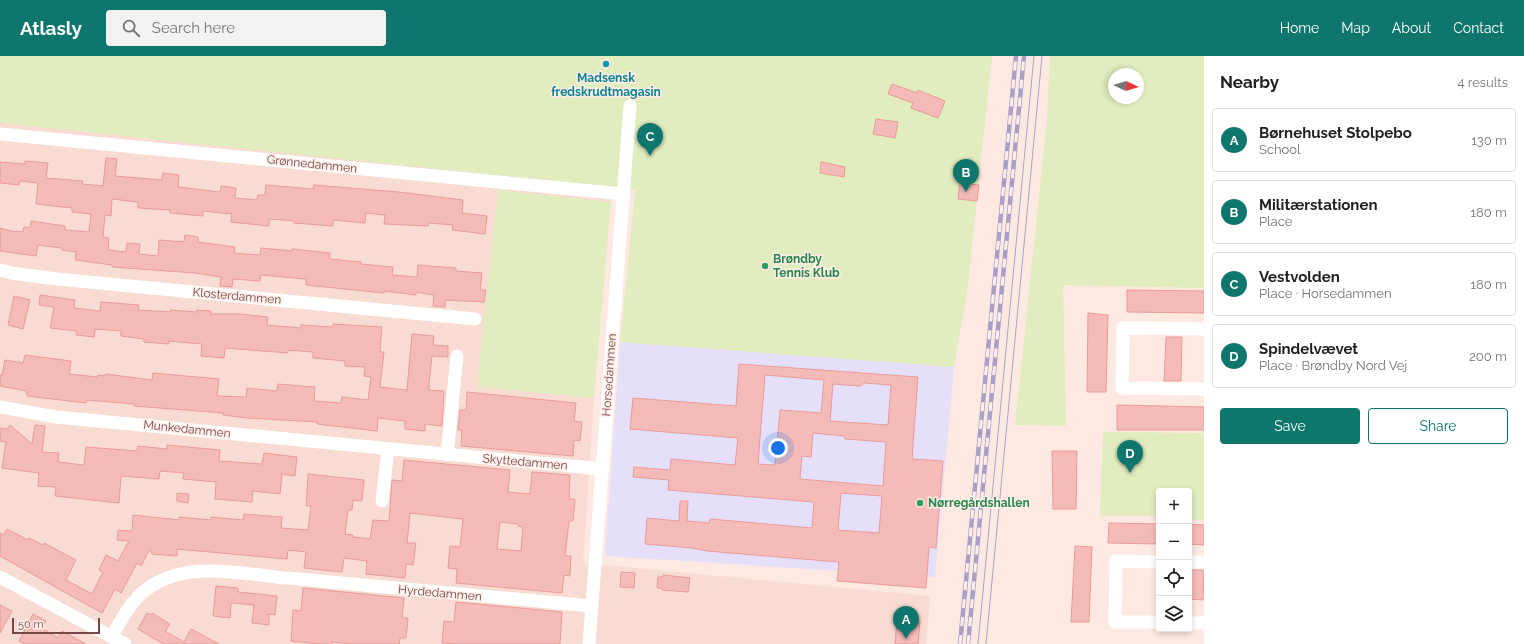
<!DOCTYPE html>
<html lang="en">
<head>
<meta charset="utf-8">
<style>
	body { margin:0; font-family:Raleway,sans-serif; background:#f2f2f2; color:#202124 }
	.controls { position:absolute; right:12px; bottom:12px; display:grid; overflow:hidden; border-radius:4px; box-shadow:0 2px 6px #0003 }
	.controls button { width:36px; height:36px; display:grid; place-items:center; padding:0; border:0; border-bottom:1px solid #e0e0e0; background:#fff; color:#202124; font:20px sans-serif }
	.compass { position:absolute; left:1108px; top:12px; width:36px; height:36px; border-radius:50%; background:#fff; box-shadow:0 2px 6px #0003; rotate:94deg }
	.scale { position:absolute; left:12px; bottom:10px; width:88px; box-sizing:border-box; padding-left:4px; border:2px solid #774747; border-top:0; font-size:11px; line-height:14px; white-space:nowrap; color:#774747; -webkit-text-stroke:3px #ffefea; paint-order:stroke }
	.you { position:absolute; left:778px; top:392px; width:14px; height:14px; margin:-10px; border:3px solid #fff; border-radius:50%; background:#1a73e8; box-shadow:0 0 0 6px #1a73e833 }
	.badge { display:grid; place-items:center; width:26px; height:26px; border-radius:50%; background:#0f766e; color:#fff; font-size:13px; font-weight:700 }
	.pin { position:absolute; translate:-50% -33px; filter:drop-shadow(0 1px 2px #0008) }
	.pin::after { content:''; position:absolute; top:21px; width:14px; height:12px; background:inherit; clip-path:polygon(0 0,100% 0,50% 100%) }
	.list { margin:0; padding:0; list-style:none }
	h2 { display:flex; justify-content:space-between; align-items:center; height:52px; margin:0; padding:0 16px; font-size:17px }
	h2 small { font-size:13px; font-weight:400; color:#757577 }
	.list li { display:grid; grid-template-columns:26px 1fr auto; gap:12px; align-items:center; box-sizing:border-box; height:64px; margin:0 8px 8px; padding:0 8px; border:1px solid #e0e0e0; border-radius:4px }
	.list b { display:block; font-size:15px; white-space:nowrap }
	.list p { margin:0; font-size:13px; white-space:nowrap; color:#757577 }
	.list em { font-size:13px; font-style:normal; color:#757577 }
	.actions { display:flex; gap:8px; padding:12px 16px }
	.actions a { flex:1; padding:9px 0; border:1px solid #0f766e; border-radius:4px; text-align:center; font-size:14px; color:#0f766e }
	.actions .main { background:#0f766e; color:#fff }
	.icon { flex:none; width:22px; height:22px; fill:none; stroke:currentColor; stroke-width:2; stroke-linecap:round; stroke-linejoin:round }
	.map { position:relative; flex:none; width:1204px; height:588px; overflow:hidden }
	header { display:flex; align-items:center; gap:24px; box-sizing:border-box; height:56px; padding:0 20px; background:#0f766e; color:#fff }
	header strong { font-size:19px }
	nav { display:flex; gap:22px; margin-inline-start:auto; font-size:14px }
	.search { width:280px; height:36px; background:#f2f2f2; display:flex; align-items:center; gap:10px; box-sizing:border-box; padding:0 14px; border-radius:4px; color:#757577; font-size:15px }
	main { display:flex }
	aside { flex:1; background:#fff }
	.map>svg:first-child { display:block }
</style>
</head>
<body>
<header>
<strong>Atlasly</strong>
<div class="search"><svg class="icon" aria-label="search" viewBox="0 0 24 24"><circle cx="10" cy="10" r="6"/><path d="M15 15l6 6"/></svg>Search here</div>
<nav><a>Home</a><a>Map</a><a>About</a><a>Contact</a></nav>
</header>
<main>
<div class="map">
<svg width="1204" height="588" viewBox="0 0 1204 588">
	<rect width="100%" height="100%" fill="#fee9e2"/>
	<path fill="#f8dbd3" d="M0,57L612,126L594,342L583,507L930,540L926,588H0Z"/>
	<path fill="#e6dffa" d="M620,286L954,311L935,521L605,500Z"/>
	<path fill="#e1ecbf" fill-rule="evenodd" d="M0,0H992L967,238L954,311L620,286L635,134L0,67Z
		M1050,0H1204V232L1063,229L1066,370L1015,369L1047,64ZM1114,18H1138V42H1114Z
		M498,134L611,146L594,342L477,331Z
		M1103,376L1204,377V464H1189V435H1159V460H1100Z"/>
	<path fill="#f5bbb8" stroke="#e99a97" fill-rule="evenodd" d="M892,28L917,37L918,34L945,45L938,62L911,52L913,47L888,38Z
		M876,63L898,66L895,82L873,78Z
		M106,102L117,103L115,120L162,124L163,117L179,119L178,131L220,136L221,130L236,132L235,142L257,144L258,139H265L266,129L313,133L314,129L399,136L463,144L462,157L487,160L485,178L452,174L453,169L429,167L428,170L384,168L385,159L366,157L365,167L333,164V170L294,167L295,165L269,163V170L231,166L232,158L203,155V160L170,157V154L138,152V146L112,143L111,160L105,159L103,181L109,182L108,194L126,196L127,187L140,188L139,198L158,200L159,184L184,186L185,179L198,181V186L235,191L234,197L260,199L261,192L292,195V193L330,197L329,203L361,206V208L393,211L392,219L417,221L418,209L456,212V215L482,217L480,234H486L484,246L445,244V251L433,250L434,239L416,236V239L384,235V237L306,229V223L261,219L260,225L233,223L232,231L220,230L221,221L195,217L112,211V209L75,204L76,196L62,194V192L38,189L36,200L0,195V172L15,176V175L23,176L24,171L30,172L31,165L65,170V174L89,176L91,158L72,156V152L36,148L38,127L20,125L19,129L0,127V106L25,108V105L48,107L46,122L83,125L82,128L103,130Z
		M821,106L845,111L844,121L820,117Z
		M960,127L979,129L977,145L958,143Z
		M1127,234L1204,235V257L1127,256Z
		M40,239L75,244L74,252L100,255L101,246L139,249L138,254L170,256V254L197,256V254L211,255V258H240L268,261L267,269L301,272V269L333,271V268L382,271L380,296H384L380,331L407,334L412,278L434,280L433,289L448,290V301L432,300L429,327V334L444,335L442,370L425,368V375L405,373V365L378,362L377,375L317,368V366L247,362L223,359V357L134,350V348L87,344L86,347L27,340V335L0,330V319H2L5,304L23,307L25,299L71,305L69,318L97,321L98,319L105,320L106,318L152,324L153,317L219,323L217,340L246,341L247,332L277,335L278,328L315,331L314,345L341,347L342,341L368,344L371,321L364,320L365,311L345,310V305L313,302V296L288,294V297L225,292L224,302L201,300L202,288L169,285V288L144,286V283L121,280V275L95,273L94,281L76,279L77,275L50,272L54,251L39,249Z
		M14,240L30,244L23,273L8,269Z
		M1088,257L1108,259L1106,336H1087Z
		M1166,281H1182L1181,325H1164Z
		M739,308L918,321L912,403L943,405L936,492L929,491L926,532L837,525L839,506L707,495L692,492L645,488L647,462L679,465L680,445H688L687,465L709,467L710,463L812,472L814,446L668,434L669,424L633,421L634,411L670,414L671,403L735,409L738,382L630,373L633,342L736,350ZM765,319L824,324L821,357L780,354L775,409L758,408ZM864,327L891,329L888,369L830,365L833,328L860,330ZM813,377L845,380V383L886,386L883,430L800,423L802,400L811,401ZM841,437L882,440L879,477L838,474Z
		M467,336L576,347L574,365L582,366L580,385L574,384L573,400L461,390L462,374H458L460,354H466Z
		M1117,349L1204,351V374H1117Z
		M10,369L32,388L35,369L45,370L42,396L59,397L58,406L84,409L86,391L137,395L138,390L167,393V389L220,394L219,405L262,408L264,397L297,401L295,420L282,418L280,438L253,435L252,446L215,443L216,426L183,423L184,417L160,415L159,423L121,420L119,447L55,440L56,431L38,430L39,417L2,412L6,386L0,385V372L7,373Z
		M1052,395H1077L1076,453H1053Z
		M404,404L510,414L508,436L530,438L532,416L570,419L569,443H575L573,465H569L565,500H571L570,520L564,519L562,537L456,527L457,513L448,512L450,490L460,491L463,463L410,457L407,487H416L413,509L406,508L405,522L366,518L367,505L344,502L342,516L304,512L306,496L288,494L287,503L177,493V500L152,498L150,493L141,510L137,507L121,537L115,533L102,557L0,500V477L4,479L7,473L28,484L29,482L43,489L44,487L76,504L66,524L92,538L103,516L99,514L106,499L118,505L129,485L117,484L118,474L132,475L133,459L179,464V461L211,464V461L243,464L244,458L282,461L281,472L308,474L311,450H306L308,418L364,424L362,445L353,444L352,454H348L345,478L353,479V481L370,483L373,464L389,465L392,424L402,425ZM500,466L518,468V470L523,471L521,495L497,493Z
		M177,437L189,438L188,447L177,445Z
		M1109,467L1159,468V488L1108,487Z
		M1189,468L1204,469V489L1189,488Z
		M1075,490L1092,491L1089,566H1071Z
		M1189,514H1204L1203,544L1189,543Z
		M621,516L635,517L634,532L620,531Z
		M663,519L690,522L688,536L662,534V532H657L658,521H663Z
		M216,530L238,532V536L277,540L275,559L269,558V569L252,567L254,549L231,547L230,562L213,560Z
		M303,532L404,542L402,562H408L406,582H400L399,588H352L332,586V588H318L291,585L293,554L301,555Z
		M456,546L562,556L560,588H456L442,587L444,565L454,566Z
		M0,549L12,555L0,577Z
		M147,557L151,559L152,557L170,568L165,575L184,586L191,573L219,588H163L138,573Z
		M33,558L46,565L42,572L58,582L62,575L86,588H25L19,585Z
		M897,563L920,565L918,588H895Z"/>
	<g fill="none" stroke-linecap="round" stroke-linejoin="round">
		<path stroke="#fff" stroke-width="13" d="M0,78L623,138
			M0,214L11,217L57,223L475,263
			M1204,273L1123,272L1122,332L1204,333
			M0,351L56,361L603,413
			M447,399L457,300
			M382,445L388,393
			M1159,506L1116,505L1115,566H1159
			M1189,506H1204
			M0,521L125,588
			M288,522L592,550
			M1189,567H1204
			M112,580C120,566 129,549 142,537C181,503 237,517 284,522
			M589,588L630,50"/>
		<path stroke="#a8a0c8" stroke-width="1" d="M978,588L1034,0
			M986,588L1042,0"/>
		<g stroke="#a8a0c8" stroke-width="4.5">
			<path id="rail" d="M960,588L1016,0
				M968,588L1024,0"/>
		</g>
		<use href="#rail" stroke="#ffefea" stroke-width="3" stroke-dasharray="9" stroke-linecap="butt"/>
	</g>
	<circle fill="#0f9aa8" stroke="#ffefea" stroke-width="1.5" cx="606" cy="8" r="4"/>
	<g fill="#2e9e5b" stroke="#ffefea" stroke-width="1.5">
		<circle cx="765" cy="210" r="4"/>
		<circle cx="920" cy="447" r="4"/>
	</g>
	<g text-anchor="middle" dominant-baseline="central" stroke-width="3" stroke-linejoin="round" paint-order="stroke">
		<g font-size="12" font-weight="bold" fill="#0d838f" stroke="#ffefea">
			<text x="606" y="22">Madsensk<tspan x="606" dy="14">fredskrudtmagasin</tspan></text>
		</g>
		<g font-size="12" fill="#774747" stroke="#ffefea">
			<text transform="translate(312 108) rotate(6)">Grønnedammen</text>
			<text transform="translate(237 240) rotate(5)">Klosterdammen</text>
			<text transform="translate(609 319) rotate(-86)">Horsedammen</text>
			<text transform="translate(187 373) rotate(6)">Munkedammen</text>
			<text transform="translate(525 406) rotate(5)">Skyttedammen</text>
			<text transform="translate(440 537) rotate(5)">Hyrdedammen</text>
		</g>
		<g font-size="12" font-weight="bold" fill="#27864d" stroke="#ffefea" text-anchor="start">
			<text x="773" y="203">Brøndby<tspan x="773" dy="14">Tennis Klub</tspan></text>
			<text x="928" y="447">Nørregårdshallen</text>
		</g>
	</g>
</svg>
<div class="controls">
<button>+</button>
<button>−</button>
<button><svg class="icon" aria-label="locate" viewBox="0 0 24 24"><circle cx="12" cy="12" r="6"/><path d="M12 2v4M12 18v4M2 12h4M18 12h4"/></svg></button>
<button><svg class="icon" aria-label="layers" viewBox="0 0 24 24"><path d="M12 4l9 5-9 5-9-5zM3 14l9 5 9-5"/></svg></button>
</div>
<svg class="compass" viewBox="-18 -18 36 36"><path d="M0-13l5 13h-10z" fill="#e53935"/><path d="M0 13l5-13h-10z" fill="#757577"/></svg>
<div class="scale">50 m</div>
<div class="you"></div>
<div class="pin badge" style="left:906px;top:583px">A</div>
<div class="pin badge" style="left:966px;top:136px">B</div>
<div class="pin badge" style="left:650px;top:100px">C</div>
<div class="pin badge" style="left:1130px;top:417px">D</div>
</div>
<aside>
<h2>Nearby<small>4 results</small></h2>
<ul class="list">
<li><span class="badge">A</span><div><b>Børnehuset Stolpebo</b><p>School</p></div><em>130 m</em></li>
<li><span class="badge">B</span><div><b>Militærstationen</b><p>Place</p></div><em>180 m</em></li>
<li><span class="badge">C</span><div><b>Vestvolden</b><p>Place · Horsedammen</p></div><em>180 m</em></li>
<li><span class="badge">D</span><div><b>Spindelvævet</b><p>Place · Brøndby Nord Vej</p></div><em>200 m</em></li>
</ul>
<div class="actions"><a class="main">Save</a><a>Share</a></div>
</aside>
</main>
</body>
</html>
